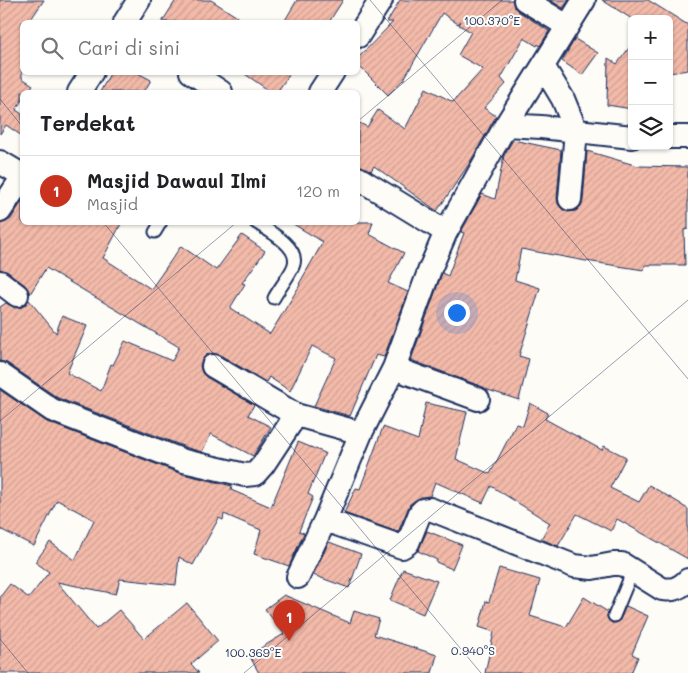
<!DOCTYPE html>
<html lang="id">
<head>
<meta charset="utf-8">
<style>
	body { margin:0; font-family:Mali,sans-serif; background:#f6f6f6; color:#202124 }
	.controls { position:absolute; right:15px; top:15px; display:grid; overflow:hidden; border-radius:8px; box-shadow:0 1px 4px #0004 }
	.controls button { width:45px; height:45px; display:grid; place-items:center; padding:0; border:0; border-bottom:1px solid #e0e0e0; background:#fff; color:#202124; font:25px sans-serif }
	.you { position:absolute; left:456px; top:312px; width:18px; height:18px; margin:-12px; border:4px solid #fff; border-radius:50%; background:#1a73e8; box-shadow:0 0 0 8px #1a73e833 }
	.badge { display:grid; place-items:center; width:32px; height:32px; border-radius:50%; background:#c8321e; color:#fff; font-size:16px; font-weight:700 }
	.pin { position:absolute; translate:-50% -41px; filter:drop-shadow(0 1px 2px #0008) }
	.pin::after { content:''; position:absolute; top:26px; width:18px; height:15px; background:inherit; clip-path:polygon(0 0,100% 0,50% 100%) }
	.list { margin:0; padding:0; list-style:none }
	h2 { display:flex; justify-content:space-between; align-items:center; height:65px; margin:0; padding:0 20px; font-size:21px }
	h2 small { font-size:16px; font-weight:400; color:#757577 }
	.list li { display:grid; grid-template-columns:32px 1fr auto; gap:15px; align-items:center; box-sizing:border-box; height:70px; padding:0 20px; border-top:1px solid #e0e0e0 }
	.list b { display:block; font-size:19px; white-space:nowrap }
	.list p { margin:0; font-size:16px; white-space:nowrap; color:#757577 }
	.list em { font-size:16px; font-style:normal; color:#757577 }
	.icon { flex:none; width:28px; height:28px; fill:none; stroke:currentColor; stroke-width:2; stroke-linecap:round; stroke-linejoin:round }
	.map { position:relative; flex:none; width:688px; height:673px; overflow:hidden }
	.search { position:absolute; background:#fff; box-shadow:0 1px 4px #0004; left:20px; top:20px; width:340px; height:55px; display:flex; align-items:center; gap:12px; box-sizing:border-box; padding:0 18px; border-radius:8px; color:#757577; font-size:19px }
	.panel { position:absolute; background:#fff; box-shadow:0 1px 4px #0004; left:20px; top:90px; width:340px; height:135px; border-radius:8px }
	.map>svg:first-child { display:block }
</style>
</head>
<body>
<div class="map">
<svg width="688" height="673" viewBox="0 0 688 673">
	<defs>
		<pattern id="building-hatch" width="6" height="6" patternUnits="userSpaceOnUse" patternTransform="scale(1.25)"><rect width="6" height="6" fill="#f3baa9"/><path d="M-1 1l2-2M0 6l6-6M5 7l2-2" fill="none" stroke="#d0a094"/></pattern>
	</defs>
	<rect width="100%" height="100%" fill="#fdfcf7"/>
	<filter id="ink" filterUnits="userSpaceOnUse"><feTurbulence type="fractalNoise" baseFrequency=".02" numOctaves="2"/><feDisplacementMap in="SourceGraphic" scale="10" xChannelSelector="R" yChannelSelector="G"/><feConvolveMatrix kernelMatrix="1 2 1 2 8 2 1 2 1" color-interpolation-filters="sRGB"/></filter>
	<g filter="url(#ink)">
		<path fill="url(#building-hatch)" stroke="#1b2f5e" d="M0,0H44L29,22H22V78L33,85L27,92H22V100L16,110L22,114V136L6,125L0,134Z
			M176,0H211L245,22H162Z
			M297,0H343L329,22H284Z
			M400,0H512L514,7L518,11L549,31L540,46L538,44L537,46L524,38L501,78L506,84L484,108L496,116L469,164L437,211L374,166L371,171L358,165V122L367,127L378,110L405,129L426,88L453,102L483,69L458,55L471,32L459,25L461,21L458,24L442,13L404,79L388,95L358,65V58L393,22H387Z
			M550,0H569L563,8Z
			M602,0H648L688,25V70L669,73V19H632Z
			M575,39L598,53L582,75L562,61Z
			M632,44V109L607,105L608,58L617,64Z
			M111,72H136L151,80L144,92H100Z
			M242,72H291L277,92H271Z
			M513,140L561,150L557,198L558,204L562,209L568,212L576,211L581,206L583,201L587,151L638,166L688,167V229L684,230L685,265H645L644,270L586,261L521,249L515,280L540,288L519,356L529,359L519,400L488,390L483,387L411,360L442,273L448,276L464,233L461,232L482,194L495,199L504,155Z
			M22,201V222H122L103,258L151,289L181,246L216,270L242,235L265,251L242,283L245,284L230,308L270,334L300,285L299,284L323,242L290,222H373L369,234L404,253L388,283L408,292L384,357L376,355L350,416L314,406L336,358L312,346L290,391L269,377L266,382L220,355L213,353L206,355L202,360L200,366L202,373L206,377L254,405L248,415L271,427L253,456L211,434L202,452L188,448L58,398L7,363L0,361V307L6,303L15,308L22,307L29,300L56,333L62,316L87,326L67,373L101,391L111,364L113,365L125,341L172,361L179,347L46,268L30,294L25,285L8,272L0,269V224L6,222L11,219Z
			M0,390L47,422L179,473L232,486L231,490L271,507L298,442L325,453L308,494L313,497L299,531L304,533L289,566L254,554L261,530L224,514L223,520L219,518L193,565L179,557L176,585L120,579L116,594L57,582L96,629L119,610L144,639L187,603L218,641L191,664L199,673H0V597L10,584L29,598L49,572L35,562L50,542L75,560L94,520L57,500L34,546L0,529Z
			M426,403L467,412L456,459L490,474L516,424L523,426L530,403L548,413L545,419L602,450L604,446L626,457L610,488L639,502L649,485L681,504V505L688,509V559L617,519L611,531L577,514L558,546L541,539L550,523L491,486L483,503L435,482L430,496L421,497L410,504L398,532L344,513L356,488L360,489L383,427L418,440Z
			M427,531L462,545L452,569L436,562L437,560L418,551Z
			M329,542L361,554L349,588L313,575Z
			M499,568L540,580L530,616L566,627L584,597L608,612L607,617L612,623L619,622L626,606L648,616L632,654L638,657L631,673H485L494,632L479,627L486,601L489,602Z
			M403,569L437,581L423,614L390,600Z
			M284,595L350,623L354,611L379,619L374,635L437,655L432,673H259L249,655L284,634L265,609Z"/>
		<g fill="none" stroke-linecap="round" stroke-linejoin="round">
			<g stroke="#1b2f5e" stroke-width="15">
				<path id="service" d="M255,222C267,230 299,246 294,264C293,271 278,290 274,298
					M155,232L161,222
					M614,616L633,570"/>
			</g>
			<g stroke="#1b2f5e" stroke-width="26">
				<path id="minor" d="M525,0L567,26
					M125,22L139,0
					M358,36L381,0
					M543,66L563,99L576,131L570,199
					M191,72L221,92
					M79,92L92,72
					M320,92L333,72
					M506,125L541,127L632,137
					M669,137H688
					M0,162L22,175
					M358,178L446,232
					M0,211L22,178
					M0,282L17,295
					M213,366L296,415
					M394,368L478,399
					M0,374L52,410L184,461L245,475L255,474L263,465L296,415L361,433
					M325,520L402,547L408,543L420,513L423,510L430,509L574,566L592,568L613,564H622L662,589C673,591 680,588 688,580
					M298,577L325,520L361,433L394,368L430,269L446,232L506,125L584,0"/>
			</g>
			<use href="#service" stroke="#fdfcf7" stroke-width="11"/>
			<use href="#minor" stroke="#fdfcf7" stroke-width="22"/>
		</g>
	</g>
	<path fill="none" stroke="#1b2f5e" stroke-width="1" stroke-opacity="0.45" d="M370,0L688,379M0,99L22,126M358,121L502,0M103,222L481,673M0,421L237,222M0,639L28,673M244,673L688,300"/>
	<g font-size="12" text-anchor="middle" fill="#1b2f5e" stroke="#fdfcf7" stroke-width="4" stroke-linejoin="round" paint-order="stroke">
		<text x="492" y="25">100.370°E</text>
		<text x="473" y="655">0.940°S</text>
		<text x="253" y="657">100.369°E</text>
	</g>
</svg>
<div class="controls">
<button>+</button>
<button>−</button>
<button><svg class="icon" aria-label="layers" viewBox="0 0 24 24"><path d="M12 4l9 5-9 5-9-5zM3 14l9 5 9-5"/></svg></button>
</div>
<div class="you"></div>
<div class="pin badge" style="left:289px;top:641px">1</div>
<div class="search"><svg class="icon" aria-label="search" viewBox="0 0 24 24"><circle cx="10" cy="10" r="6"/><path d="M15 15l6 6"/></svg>Cari di sini</div>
<section class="panel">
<h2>Terdekat<small></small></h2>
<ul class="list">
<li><span class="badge">1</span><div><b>Masjid Dawaul Ilmi</b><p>Masjid</p></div><em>120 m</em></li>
</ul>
</section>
</div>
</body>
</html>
